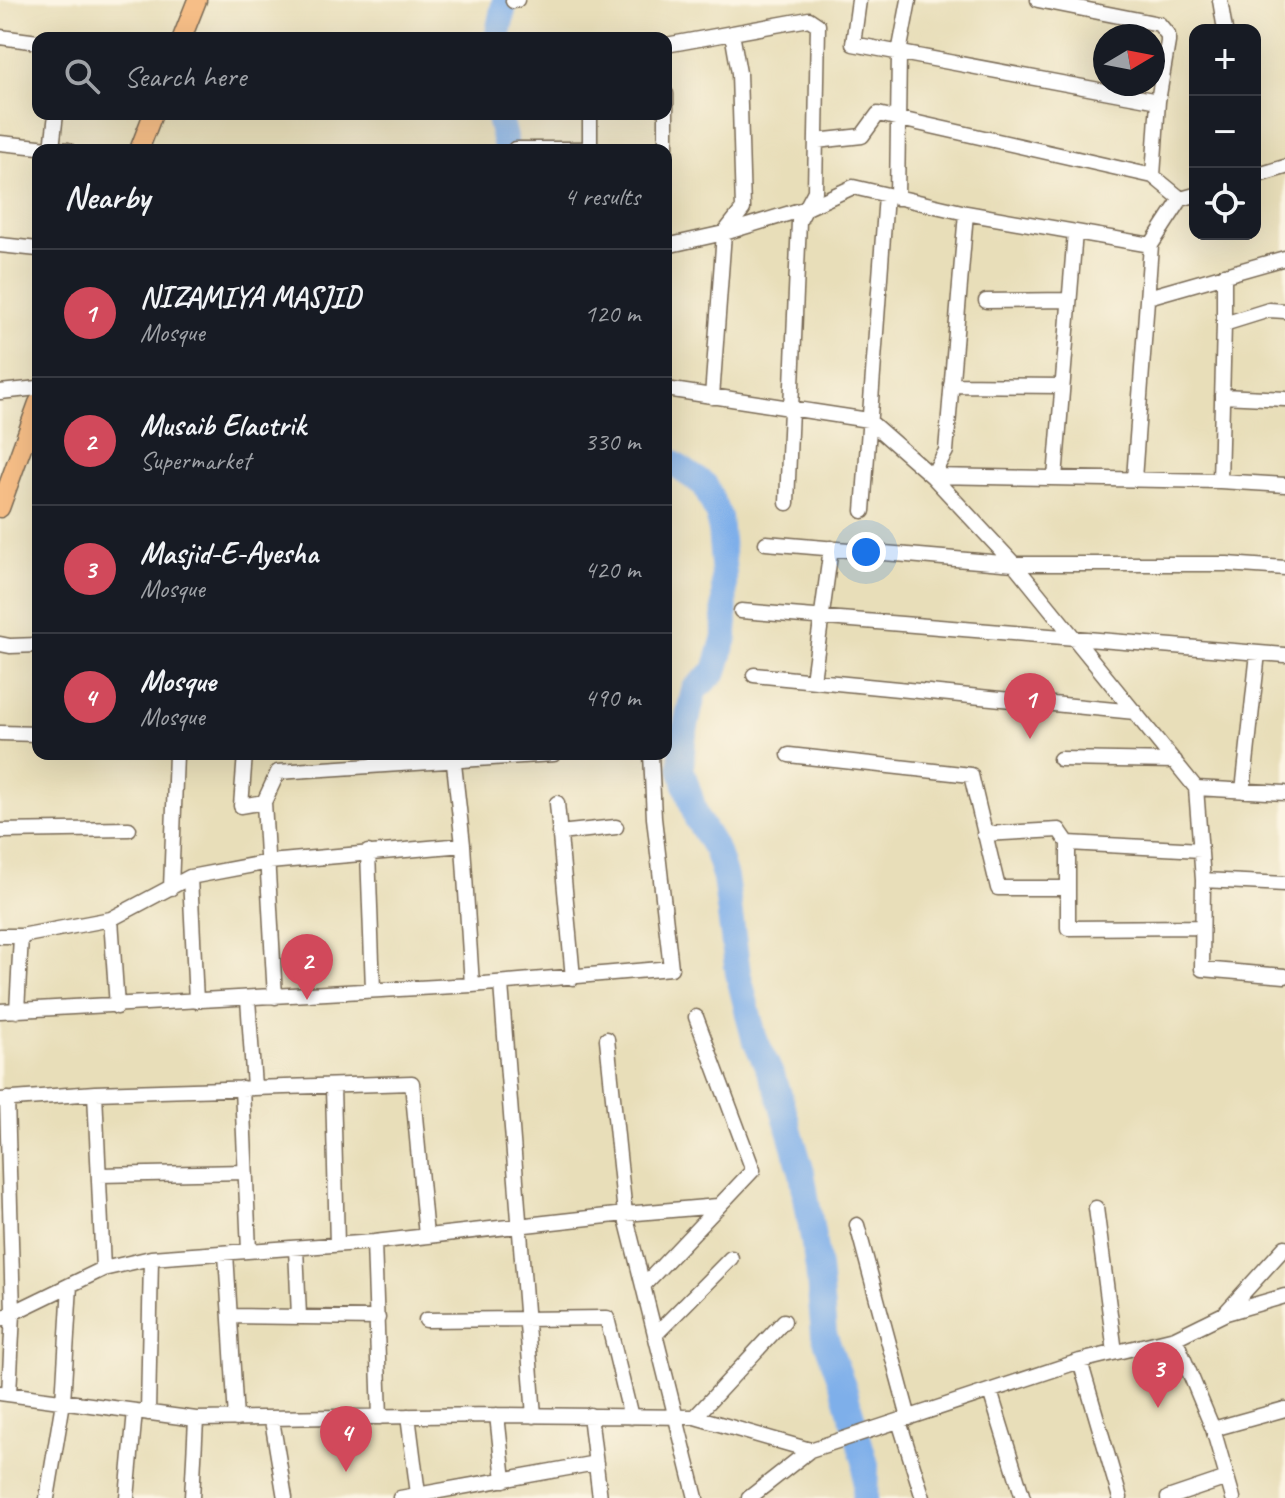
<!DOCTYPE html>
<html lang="en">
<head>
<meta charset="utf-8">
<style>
	body { margin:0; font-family:Caveat,sans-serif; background:#242831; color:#f1f3f6 }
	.controls { position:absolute; right:24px; top:24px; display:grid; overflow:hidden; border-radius:16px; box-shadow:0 8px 32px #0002 }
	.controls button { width:72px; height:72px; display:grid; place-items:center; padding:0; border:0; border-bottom:2px solid #363941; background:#171b24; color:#f1f3f6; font:40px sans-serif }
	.compass { position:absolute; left:1093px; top:24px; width:72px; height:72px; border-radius:50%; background:#171b24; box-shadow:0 8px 32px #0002; rotate:80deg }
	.you { position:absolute; left:866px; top:552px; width:28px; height:28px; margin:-20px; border:6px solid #fff; border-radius:50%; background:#1a73e8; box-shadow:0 0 0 12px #1a73e833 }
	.badge { display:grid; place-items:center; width:52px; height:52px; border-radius:50%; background:#d1495b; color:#fff; font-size:26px; font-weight:700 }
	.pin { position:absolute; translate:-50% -66px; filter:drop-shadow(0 2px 4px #0008) }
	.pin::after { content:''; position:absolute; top:42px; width:28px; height:24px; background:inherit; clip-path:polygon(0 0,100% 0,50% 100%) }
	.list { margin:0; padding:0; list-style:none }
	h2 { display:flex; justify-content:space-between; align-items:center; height:104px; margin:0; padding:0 32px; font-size:34px }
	h2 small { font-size:26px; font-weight:400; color:#9ea1a6 }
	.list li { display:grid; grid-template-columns:52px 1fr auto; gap:24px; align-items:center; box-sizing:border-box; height:128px; padding:0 32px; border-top:2px solid #363941 }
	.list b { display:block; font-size:30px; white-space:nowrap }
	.list p { margin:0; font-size:26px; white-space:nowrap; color:#9ea1a6 }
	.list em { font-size:26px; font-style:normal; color:#9ea1a6 }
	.icon { flex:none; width:44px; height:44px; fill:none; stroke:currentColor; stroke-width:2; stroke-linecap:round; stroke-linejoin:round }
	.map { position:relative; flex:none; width:1285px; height:1498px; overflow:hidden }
	.search { position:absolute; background:#171b24; box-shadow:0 8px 32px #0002; left:32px; top:32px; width:640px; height:88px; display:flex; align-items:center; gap:20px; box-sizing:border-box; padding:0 28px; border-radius:16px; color:#9ea1a6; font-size:30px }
	.panel { position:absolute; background:#171b24; box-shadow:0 8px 32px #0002; left:32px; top:144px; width:640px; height:616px; border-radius:16px }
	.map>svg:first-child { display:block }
</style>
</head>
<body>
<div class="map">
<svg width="1285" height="1498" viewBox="0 0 1285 1498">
	<rect width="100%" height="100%" fill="#fcf5e5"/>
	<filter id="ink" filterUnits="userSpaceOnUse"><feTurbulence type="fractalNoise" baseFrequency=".0125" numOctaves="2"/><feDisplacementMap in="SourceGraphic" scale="16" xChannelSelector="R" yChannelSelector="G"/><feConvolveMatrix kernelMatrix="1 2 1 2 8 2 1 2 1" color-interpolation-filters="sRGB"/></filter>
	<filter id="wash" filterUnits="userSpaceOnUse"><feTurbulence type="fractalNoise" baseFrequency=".006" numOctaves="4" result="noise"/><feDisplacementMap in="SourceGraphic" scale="32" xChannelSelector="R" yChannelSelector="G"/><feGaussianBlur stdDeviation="1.8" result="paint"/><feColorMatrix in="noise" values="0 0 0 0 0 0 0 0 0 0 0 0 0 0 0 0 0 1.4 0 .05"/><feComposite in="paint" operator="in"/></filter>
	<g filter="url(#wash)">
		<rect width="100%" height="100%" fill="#e8deb9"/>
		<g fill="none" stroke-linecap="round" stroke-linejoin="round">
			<path stroke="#7eafea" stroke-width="26" d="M497,38L505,0
				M498,114L507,150
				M666,459L705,485L719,517L724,575L725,637L715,671L694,690L683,739L681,768L697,819L716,850L725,878L738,973L754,1037L777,1088L802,1173L818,1268L824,1334L845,1392L866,1465L865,1498"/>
		</g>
	</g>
	<g filter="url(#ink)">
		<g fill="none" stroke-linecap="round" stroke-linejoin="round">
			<g stroke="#786954" stroke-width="17">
				<path id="minor" d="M859,0L853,44L1158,101L1153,176
					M1038,0L1159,24L1168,35V42L1158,101
					M1220,0L1225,30
					M513,1L517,0
					M0,37L38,42
					M666,45L809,19L818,25L815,191L799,221L787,503
					M816,141L862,136L878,114L1153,176L1181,199L1195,195
					M0,143L68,150
					M52,148L56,114
					M515,149H590
					M590,150V114
					M666,150V94
					M1255,176L1285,167
					M897,198L899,53L909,0
					M966,213L946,451L932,476L1220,481L1285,485
					M0,245L38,249
					M666,246L724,233L807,208L853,187L966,213L1151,245
					M1148,297L1285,258
					M986,301L1069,300
					M1224,324V275
					M951,385L1062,386
					M666,389L868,420L932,476L1014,564L1196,788L1203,880L1202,969L1285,976
					M0,392L38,388
					M1222,396L1285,399
					M712,397L724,233L743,209L739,73L732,33
					M1055,478L1075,232
					M1134,479L1151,245L1181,199
					M1220,481L1224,324L1269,310L1285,311
					M863,511L886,195
					M766,543L1014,564H1227L1285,568
					M741,611L1285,655
					M0,644L10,646L38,645
					M754,675L1135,712
					M813,680L831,548
					M0,733L38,734
					M245,754L241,806L264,802
					M453,755L463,845L472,985
					M789,755L971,775L998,888H1068
					M1060,759L1175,761
					M1196,788L1285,793
					M1243,791L1258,653
					M557,803L573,978
					M0,831L129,829
					M559,833L616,827
					M984,834L1059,830L1068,843L1201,850
					M1068,843V928L1201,927
					M368,852L373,989
					M190,877L196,1001
					M1203,880L1285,884
					M171,888L176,754
					M111,919L117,1007
					M0,936H21L111,919L190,877L269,862L463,845
					M501,984L534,1416
					M275,997L264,802L278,772L554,754
					M248,999L254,1087
					M0,1011L472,985L671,968L654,818L651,754
					M17,1011L21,936
					M607,1039L625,1214L696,1498
					M333,1087L337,1245
					M242,1088L249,1251
					M95,1093L103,1269
					M7,1099L13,1313L9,1394
					M0,1100L95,1093L412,1083L426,1236
					M99,1175L245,1172
					M1096,1208L1115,1352
					M857,1225L909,1418
					M374,1242L380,1417
					M296,1248L299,1316
					M226,1253L236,1419
					M643,1286L753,1170L696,1017
					M1226,1312L1285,1247
					M230,1316L378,1318
					M0,1319L103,1269L151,1258L374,1242L625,1214L718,1206
					M426,1320L607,1318L631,1417
					M655,1335L731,1258
					M1175,1338L1213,1429L1233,1498
					M1080,1361L1120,1498
					M990,1391L1023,1498
					M0,1393L196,1419L497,1415L695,1417L810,1450L1080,1361L1175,1338L1226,1313L1285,1296
					M148,1413L151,1258
					M497,1415L504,1480
					M590,1415L600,1498
					M408,1416L418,1494
					M695,1417L784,1321
					M272,1420L285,1498
					M899,1421L923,1498
					M1213,1429L1285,1409
					M47,1498L63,1402L70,1285
					M127,1498L135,1411
					M192,1498L196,1419
					M400,1498L596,1463
					M749,1498L810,1450
					M1168,1498L1227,1478"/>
			</g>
			<g stroke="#786954" stroke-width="21">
				<path id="major" d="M182,38L197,0
					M139,150L153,114
					M0,508L38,403"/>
			</g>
			<use href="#minor" stroke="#fff" stroke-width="14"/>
			<use href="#major" stroke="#f6be87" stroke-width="18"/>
		</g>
	</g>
</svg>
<div class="controls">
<button>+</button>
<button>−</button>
<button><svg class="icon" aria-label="locate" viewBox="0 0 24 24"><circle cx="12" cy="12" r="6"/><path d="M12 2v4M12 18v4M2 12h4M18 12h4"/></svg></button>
</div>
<svg class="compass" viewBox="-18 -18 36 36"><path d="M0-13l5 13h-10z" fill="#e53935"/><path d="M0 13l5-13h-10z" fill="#9ea1a6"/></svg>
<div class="you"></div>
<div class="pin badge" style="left:1030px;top:739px">1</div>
<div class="pin badge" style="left:307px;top:1000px">2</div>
<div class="pin badge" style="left:1158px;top:1408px">3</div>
<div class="pin badge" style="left:346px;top:1472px">4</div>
<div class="search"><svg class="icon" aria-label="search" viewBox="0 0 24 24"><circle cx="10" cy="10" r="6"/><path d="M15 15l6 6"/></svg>Search here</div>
<section class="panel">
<h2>Nearby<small>4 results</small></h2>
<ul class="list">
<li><span class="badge">1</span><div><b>NIZAMIYA MASJID</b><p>Mosque</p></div><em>120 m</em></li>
<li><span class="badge">2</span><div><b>Musaib Elactrik</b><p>Supermarket</p></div><em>330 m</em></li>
<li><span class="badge">3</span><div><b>Masjid-E-Ayesha</b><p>Mosque</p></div><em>420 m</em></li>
<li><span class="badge">4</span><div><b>Mosque</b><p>Mosque</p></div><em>490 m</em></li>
</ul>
</section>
</div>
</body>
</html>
